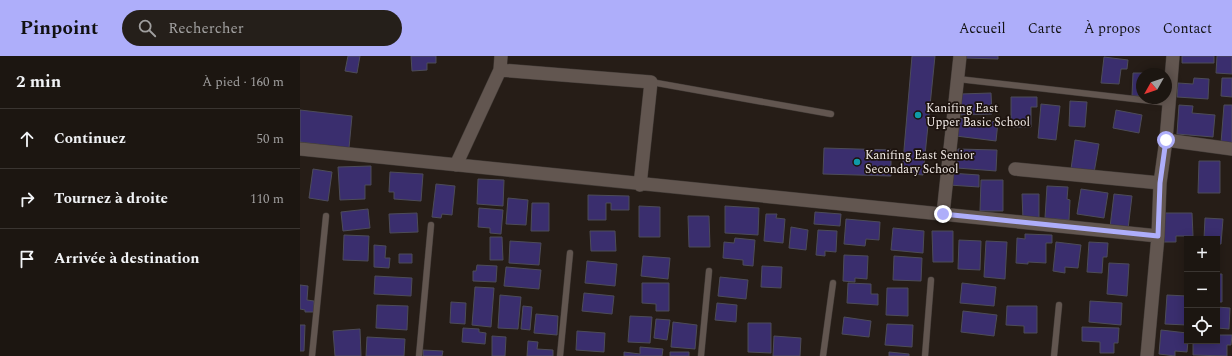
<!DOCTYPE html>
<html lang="fr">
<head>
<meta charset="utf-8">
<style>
	body { margin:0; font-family:Spectral,serif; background:#251f1a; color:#f1f3f6 }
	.controls { position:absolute; right:12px; bottom:12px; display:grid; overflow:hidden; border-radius:0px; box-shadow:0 2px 10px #0003 }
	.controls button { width:36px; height:36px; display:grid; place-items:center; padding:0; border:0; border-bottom:1px solid #3a3531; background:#1c1611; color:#f1f3f6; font:20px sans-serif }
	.compass { position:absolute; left:836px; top:12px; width:36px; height:36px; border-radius:50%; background:#1c1611; box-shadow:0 2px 10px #0003; rotate:230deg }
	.stop { position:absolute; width:12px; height:12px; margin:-9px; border:3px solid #aeaefa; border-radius:50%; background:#fff }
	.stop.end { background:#aeaefa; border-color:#fff; box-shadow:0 1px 4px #0008 }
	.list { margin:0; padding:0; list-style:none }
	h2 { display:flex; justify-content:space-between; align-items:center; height:52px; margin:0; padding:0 16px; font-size:17px }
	h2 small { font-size:13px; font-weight:400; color:#a09f9f }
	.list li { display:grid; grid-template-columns:26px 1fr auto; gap:12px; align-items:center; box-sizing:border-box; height:60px; padding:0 16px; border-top:1px solid #3a3531 }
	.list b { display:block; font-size:15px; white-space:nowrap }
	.list em { font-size:13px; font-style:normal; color:#a09f9f }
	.icon { flex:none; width:22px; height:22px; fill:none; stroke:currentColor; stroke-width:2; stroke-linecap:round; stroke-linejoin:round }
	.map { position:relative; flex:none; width:932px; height:300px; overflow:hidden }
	header { display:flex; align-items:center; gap:24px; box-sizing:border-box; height:56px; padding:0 20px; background:#aeaefa; color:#111 }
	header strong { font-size:19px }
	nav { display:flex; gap:22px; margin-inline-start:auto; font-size:14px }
	.search { width:280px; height:36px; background:#251f1a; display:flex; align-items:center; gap:10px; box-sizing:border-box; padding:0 14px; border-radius:22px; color:#a09f9f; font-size:15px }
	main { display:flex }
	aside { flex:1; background:#1c1611 }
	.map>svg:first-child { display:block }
</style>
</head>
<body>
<header>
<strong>Pinpoint</strong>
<div class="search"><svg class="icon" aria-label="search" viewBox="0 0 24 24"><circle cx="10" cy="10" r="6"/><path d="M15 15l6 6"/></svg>Rechercher</div>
<nav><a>Accueil</a><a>Carte</a><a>À propos</a><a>Contact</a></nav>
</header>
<main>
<aside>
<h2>2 min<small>À pied · 160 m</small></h2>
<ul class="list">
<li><svg class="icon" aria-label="ahead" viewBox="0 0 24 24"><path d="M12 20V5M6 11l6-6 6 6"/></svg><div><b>Continuez</b></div><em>50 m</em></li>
<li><svg class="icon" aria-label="right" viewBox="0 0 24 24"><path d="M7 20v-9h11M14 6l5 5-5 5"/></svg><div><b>Tournez à droite</b></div><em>110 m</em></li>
<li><svg class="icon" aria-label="arrive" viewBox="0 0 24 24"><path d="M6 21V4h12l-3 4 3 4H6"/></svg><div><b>Arrivée à destination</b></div></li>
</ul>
</aside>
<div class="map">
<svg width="932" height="300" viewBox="0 0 932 300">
	<rect width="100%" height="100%" fill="#261d17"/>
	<path fill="#3a2e6e" stroke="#4d4c58" d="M48,0H60L57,17L45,15Z
		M111,0H136V7H127V14L112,15Z
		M612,0H635L623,119L602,117Z
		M664,0H698V3L664,2Z
		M882,0H914V7H882Z
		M917,0H932V18L916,17Z
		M804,1L828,4L827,13H821L819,28L801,27Z
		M833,17H852L842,18V40H832Z
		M894,22L909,23L908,43L877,41L878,27L893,28Z
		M922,22H932V41L921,40Z
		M691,37L692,58L661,59L660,38Z
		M711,41H737V51H731V71H711Z
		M770,45L787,46L785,71L769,70Z
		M741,48L760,50L756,84L738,82Z
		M879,49L893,50L892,57L915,59L913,81L877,78Z
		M924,49H932V87H921Z
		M0,54L52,60L49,92L0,86Z
		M816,54L842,59L839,77L813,72Z
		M658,62L698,66L696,85L656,80Z
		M775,84L799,88L794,117L771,113Z
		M524,92L591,94V120L523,118Z
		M658,93L697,94L696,115L657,112Z
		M899,105H920V137H898Z
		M71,110V129H65V143L40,144L38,111Z
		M13,113L32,116L28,145L9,142Z
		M90,116L123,118L121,145L94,143V136H89Z
		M650,117L679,119V131L649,129Z
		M178,123L204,124L203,150L177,148Z
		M681,124H703V155H680Z
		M136,128L155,130L152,159L142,158L141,162L132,161Z
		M747,130L768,131L767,143L770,144L769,164L745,162Z
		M781,133L808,137L804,162L777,158Z
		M722,138H739V163L723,164Z
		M814,138L832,140L828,173L810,171Z
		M288,139L329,140V154H311V147H306V164H288Z
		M208,142L228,144L226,169L206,168Z
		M232,147H249V175H231Z
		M339,150L360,151V181H339Z
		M425,150L459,152L458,179L425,177Z
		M179,152L203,154L201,178L190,177V172L178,171Z
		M68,153L70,172L43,175L41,156Z
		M515,156L541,158L540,170L514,168Z
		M117,157L118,176L90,177L89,158Z
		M861,157H892L893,180H876V186H862Z
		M466,158H477L476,162L485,163L483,187L464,185Z
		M388,160H409L410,191H389Z
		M905,162L923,163L921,188H917V183H904Z
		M546,163L580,166L579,184L566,183L565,190L544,188Z
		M491,171L508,174L506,194L489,192Z
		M593,172L624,175L623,197L591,194Z
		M518,174L537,175L536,196L525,195V200L516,199Z
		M290,175H315L316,195H291Z
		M632,175H653V206H633Z
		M725,178L752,179V187H746V207L728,206V208L716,207L717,182L725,183Z
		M44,179L69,180L68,205L43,204Z
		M190,181H202L203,204H190Z
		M435,182L455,184L453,210L443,209V204L423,202L424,186L434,187Z
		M659,184L681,185L680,214L658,213Z
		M210,185L241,187L239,209L209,207Z
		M686,185L707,186L705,223L684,221Z
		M756,186L781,189L778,212L765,211V217L753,215Z
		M789,186L808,187L807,201H803L802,217L787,216Z
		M74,189L86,190L85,202H90L89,212L74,211Z
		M99,198H112V207H99Z
		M544,199L568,200L567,223L555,222V226L543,225Z
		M343,200L370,202L368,223L341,220Z
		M594,200L622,202L621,225L593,224Z
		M287,205L317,208L315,230L285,227Z
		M809,207L829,208L827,240L807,238Z
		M177,209L197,210L196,226L173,225V215H176Z
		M462,210L482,211L481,232L461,231Z
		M206,211L241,214L239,233L204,230Z
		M917,218H922V246H917Z
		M75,220L112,222L111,240L74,238Z
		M420,221L448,224L446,243L418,240Z
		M342,227H369V255H356V248L342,247Z
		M548,227L571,228V238H578V249L547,247Z
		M662,227L696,231L694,250L660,247Z
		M0,229L8,230L7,244L14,245V256H5V254L0,253Z
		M175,231L194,232L191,271L172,269Z
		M587,232H608V260L586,259Z
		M284,237L314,240L312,258L282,255Z
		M200,239L221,241L218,273L198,272Z
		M867,239L887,240V269L865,268Z
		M790,245L822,247L821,269L789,266Z
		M151,246L166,247L165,268L150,267Z
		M417,247L437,249L436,266L415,264Z
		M77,249L108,250L107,274L76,272Z
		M223,250L232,251L230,274L221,273Z
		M707,250H737V277H724V270L706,269Z
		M917,251L930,252L929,273L917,272Z
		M663,255L697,259L694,280L661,276Z
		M236,258L258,260L257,279L234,277Z
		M330,260L352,261L350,287L328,286Z
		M544,261L571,265L569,281L542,278Z
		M356,263L370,264L367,284L354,282Z
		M373,266L397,269L395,293L371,291Z
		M448,267H471V297L448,296Z
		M587,268L613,269L612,291L585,289Z
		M0,269H5L4,295H0Z
		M782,271L819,272L818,287H814V297H800V286L782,285Z
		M163,272L179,273V276L186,277L185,288L162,286Z
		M60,273L61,300H35L33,275Z
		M861,274L887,277V285H888L887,296L875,295V300L859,298Z
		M277,275L305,277L304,296L276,294Z
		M917,279H932L931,289H927V300L893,299V285H917Z
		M192,280L206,281L205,300H192Z
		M474,280L501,282L500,300H473Z
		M67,281L105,283L104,300H66Z
		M228,285L238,286L237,293L253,294V300H227Z
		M340,291L363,293L362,300H324V296L340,298Z
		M123,294L143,295L142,300H123Z
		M370,296H389V300H370Z
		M589,296L609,298V300H589Z"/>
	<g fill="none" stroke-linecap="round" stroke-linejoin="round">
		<g stroke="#413a36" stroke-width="7">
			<path id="lane" d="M658,23L869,47
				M351,26L531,58
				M12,300L26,160
				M119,300L131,169
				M260,300L270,197
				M401,300L409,215
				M523,300L533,227
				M625,300L631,224
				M754,300L759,249"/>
		</g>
		<g stroke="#413a36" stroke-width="14">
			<path id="street" d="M200,14L351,26L340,129
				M866,84L932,93
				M0,93L858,180
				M156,109L200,14L201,0
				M715,113L860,127
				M643,158L660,0
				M847,300L858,180L860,127L866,84L873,0"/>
		</g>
		<use href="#lane" stroke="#625650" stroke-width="6"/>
		<use href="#street" stroke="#625650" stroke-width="13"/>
	</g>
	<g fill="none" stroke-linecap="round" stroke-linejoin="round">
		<path stroke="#aeaefa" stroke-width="5" d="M643,158L858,180L860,127L866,84"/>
	</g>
	<g fill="#0f9aa8" stroke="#1d130e" stroke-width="1.5">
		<circle cx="618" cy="59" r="4"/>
		<circle cx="557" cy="106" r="4"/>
	</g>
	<g text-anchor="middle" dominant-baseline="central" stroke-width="3.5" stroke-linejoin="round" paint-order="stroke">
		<g font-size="12" fill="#f4ede9" stroke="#1d130e" text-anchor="start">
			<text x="626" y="52">Kanifing East<tspan x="626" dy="14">Upper Basic School</tspan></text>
			<text x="565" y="99">Kanifing East Senior<tspan x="565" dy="14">Secondary School</tspan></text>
		</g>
	</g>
</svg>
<div class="controls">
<button>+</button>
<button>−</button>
<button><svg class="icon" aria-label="locate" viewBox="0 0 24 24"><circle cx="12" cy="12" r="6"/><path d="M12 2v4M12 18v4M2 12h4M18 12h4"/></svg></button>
</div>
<svg class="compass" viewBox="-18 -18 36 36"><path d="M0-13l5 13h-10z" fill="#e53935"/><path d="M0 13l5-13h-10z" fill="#a09f9f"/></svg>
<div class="stop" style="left:866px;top:84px"></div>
<div class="stop end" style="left:643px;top:158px"></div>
</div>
</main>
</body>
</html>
